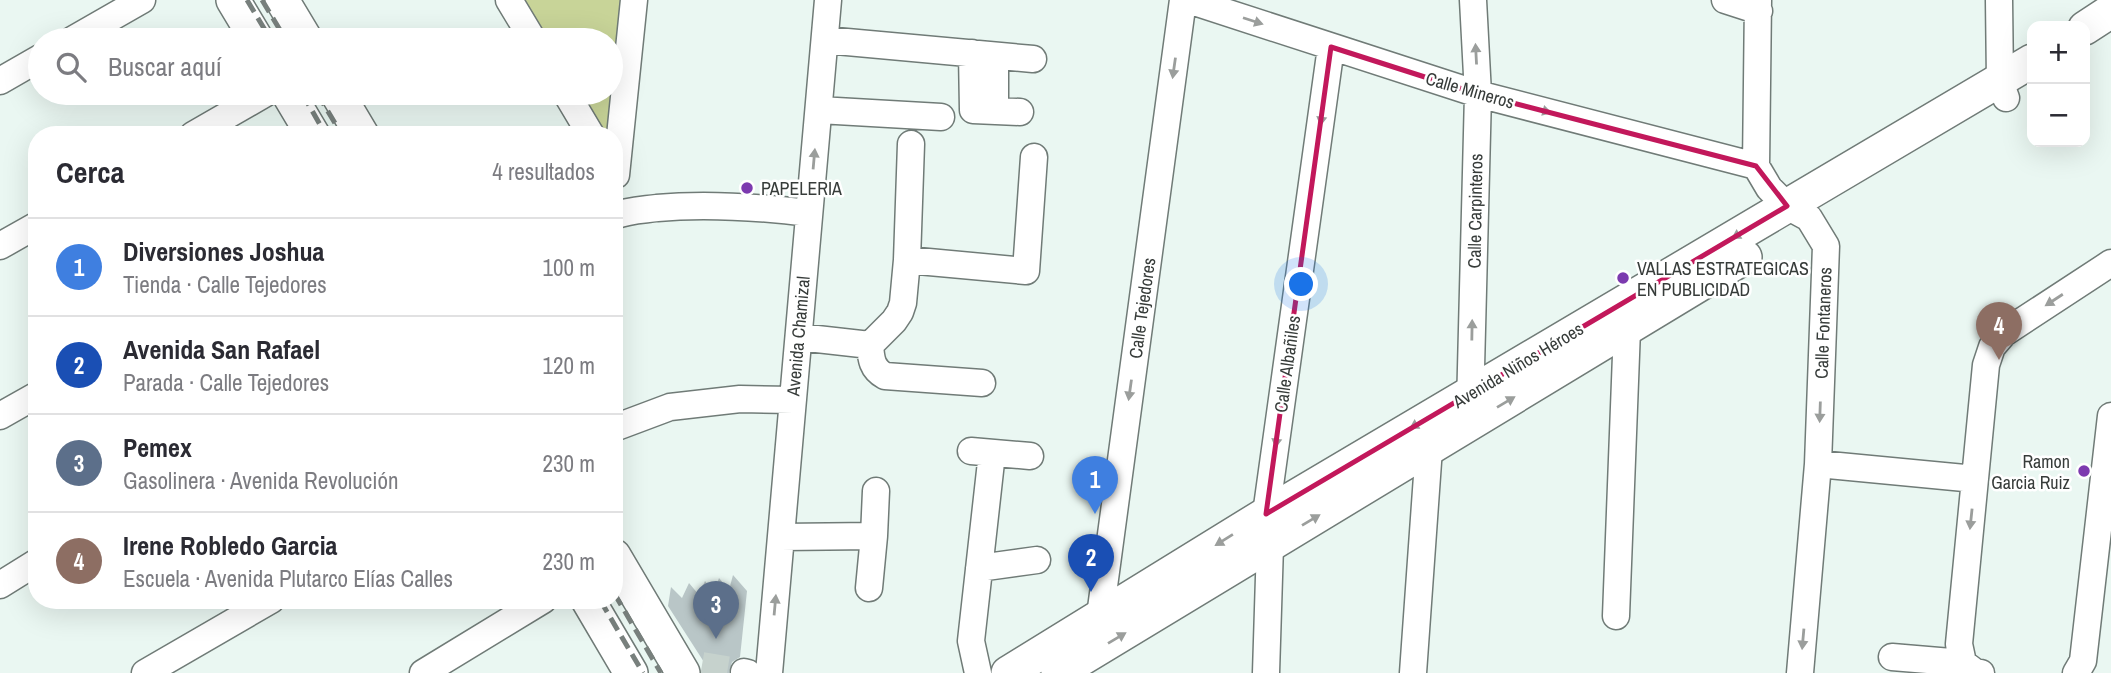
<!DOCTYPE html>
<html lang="es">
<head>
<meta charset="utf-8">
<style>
	body { margin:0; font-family:"Archivo Narrow",sans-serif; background:#f2f2f3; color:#2b2b33 }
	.controls { position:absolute; right:21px; top:21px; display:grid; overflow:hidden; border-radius:14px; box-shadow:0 7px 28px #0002 }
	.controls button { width:63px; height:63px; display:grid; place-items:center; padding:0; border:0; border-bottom:2px solid #e1e1e2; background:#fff; color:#2b2b33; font:35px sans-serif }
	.you { position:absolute; left:1302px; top:285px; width:24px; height:24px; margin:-18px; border:5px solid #fff; border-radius:50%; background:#1a73e8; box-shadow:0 0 0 10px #1a73e833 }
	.badge { display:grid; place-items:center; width:46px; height:46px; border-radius:50%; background:#0f766e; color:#fff; font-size:23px; font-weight:700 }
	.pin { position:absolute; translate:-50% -58px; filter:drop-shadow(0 2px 4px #0008) }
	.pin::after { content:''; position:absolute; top:37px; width:24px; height:21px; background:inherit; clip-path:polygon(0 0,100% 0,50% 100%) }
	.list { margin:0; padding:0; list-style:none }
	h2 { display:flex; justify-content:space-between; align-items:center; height:91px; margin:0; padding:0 28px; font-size:30px }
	h2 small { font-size:23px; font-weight:400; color:#7c7c81 }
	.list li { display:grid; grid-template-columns:46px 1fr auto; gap:21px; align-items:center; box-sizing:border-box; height:98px; padding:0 28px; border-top:2px solid #e1e1e2 }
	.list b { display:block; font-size:26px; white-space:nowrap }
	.list p { margin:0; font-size:23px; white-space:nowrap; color:#7c7c81 }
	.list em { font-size:23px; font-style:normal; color:#7c7c81 }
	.icon { flex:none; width:38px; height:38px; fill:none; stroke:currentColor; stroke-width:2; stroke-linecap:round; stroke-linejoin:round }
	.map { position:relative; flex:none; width:2111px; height:673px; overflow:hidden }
	.search { position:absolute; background:#fff; box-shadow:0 7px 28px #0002; left:28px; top:28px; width:595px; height:77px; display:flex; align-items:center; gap:18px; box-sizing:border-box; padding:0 24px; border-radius:38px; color:#7c7c81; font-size:26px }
	.panel { position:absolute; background:#fff; box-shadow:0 7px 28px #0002; left:28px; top:126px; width:595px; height:483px; border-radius:28px }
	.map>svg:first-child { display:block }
</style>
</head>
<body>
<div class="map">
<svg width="2111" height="673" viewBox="0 0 2111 673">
	<rect width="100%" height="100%" fill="#eaf7f2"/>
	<path fill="#c8d498" d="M513,0H632L614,135H592L567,93H611V40H536Z"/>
	<path fill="#b9c6c7" d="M733,575L747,591L740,657L732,662L729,673H711L668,606L671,587L682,598L689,583L699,595L705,581L714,592L719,578L729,590Z"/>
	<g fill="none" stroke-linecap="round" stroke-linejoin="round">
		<path stroke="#c6d2cd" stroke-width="26" stroke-dasharray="26 13" stroke-linecap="butt" d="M702,665L744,672"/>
		<g stroke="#707b77" stroke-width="29">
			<path id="minor" d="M509,0L533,40
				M1188,0L1478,94L1756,166
				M1725,0L1759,11
				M1758,0L1756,166L1769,188L1787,206L1809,218L1826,246L1818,464L1800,673
				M1999,0L2000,82L2006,98
				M72,40L142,0
				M825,40L1033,59
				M972,53L973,110L1020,112
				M995,56V111
				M0,81L40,58
				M566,93L591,135
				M819,110L941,117
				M193,135L266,93
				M911,144L907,260L903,303L900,312L894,321L870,345C871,359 872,369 885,376L982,383
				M616,175L634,0
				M614,216C628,210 642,210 657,208C708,203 759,207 809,213
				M0,246L37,225
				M907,260L1026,271L1034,157
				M799,337L870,345
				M1470,407L1478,94L1473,0
				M0,416L37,395
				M614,428L670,407L740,399L793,400
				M971,451L1030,456
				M1818,464L1975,479
				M1266,514L1331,47
				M781,537L874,536
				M979,568L1037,560
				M0,585L37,562
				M869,588L874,536L876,491
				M1100,616L1183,0
				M1616,616L1627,329
				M1892,657L1963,663L1975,672L1981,673
				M1963,663L1959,644L1986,365L1992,347L2004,333L2111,263
				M744,672L748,673
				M145,673L271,600
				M423,673L543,600
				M769,673L828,0
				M978,673L971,641L992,453
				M1266,673L1270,545
				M1413,673L1429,448
				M2076,673L2083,661L2111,416"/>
		</g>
		<g stroke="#707b77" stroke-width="36">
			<path id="major" d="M233,0L257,40
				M282,0L306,40
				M2085,28L2111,11
				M288,93L313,135
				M337,93L362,135
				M614,556L683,673
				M588,600L631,673
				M1008,673L1266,514L2032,61
				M1058,673L1745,257"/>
		</g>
		<use href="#minor" stroke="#fff" stroke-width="26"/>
		<use href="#major" stroke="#fff" stroke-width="33"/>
		<path stroke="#78807d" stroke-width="5" stroke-dasharray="14 7" stroke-linecap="butt" d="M247,0L271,40
			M262,0L286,40
			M302,93L326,135
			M317,93L342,135
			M614,593L661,673
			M600,600L643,673"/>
	</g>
	<defs><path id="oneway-solid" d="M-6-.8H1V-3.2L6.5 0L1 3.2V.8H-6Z" transform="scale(1.75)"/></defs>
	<g fill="#9b9e9c">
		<use href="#oneway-solid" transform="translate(1253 21) rotate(18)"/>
		<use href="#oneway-solid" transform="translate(1476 54) rotate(-93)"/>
		<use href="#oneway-solid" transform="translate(1174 68) rotate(98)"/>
		<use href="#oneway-solid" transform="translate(1541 110) rotate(15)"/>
		<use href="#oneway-solid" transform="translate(1322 115) rotate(98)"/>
		<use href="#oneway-solid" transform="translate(814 159) rotate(-85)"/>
		<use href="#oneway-solid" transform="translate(1741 233) rotate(149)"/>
		<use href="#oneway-solid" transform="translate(2054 300) rotate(147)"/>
		<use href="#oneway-solid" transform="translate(1472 330) rotate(-89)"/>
		<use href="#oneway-solid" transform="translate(1130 390) rotate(98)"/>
		<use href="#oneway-solid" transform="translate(1506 402) rotate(-31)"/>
		<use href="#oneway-solid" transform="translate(1820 412) rotate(92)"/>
		<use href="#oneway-solid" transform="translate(1419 423) rotate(149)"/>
		<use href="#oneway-solid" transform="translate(1277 437) rotate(98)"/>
		<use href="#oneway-solid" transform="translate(1971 519) rotate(96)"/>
		<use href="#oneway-solid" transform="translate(1311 520) rotate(-31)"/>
		<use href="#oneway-solid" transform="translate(1224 540) rotate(148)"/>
		<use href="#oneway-solid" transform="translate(775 605) rotate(-85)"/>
		<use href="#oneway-solid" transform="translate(1117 638) rotate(-31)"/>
		<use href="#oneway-solid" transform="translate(1803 639) rotate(95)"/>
	</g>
	<path fill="none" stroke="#c2185b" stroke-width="5" stroke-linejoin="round" d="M1331,47L1478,94L1756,166L1787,206L1266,514Z"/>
	<g fill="#7c3aaf" stroke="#fff" stroke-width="2.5">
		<circle cx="747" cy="188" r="7"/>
		<circle cx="1623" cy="278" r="7"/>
		<circle cx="2084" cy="471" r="7"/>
	</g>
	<g text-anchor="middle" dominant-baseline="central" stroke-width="5" stroke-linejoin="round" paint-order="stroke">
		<g font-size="18" fill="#373c3a" stroke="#fff">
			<text transform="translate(1470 90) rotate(16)">Calle Mineros</text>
			<text transform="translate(1475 211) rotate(-89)">Calle Carpinteros</text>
			<text transform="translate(1142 308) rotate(-82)">Calle Tejedores</text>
			<text transform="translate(1823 323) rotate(-88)">Calle Fontaneros</text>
			<text transform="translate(798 336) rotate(-85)">Avenida Chamizal</text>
			<text transform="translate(1287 364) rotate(-82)">Calle Albañiles</text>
			<text transform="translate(1518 365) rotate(-31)">Avenida Niños Héroes</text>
		</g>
		<g font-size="18" fill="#373c3a" stroke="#fff" text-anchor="start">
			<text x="761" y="188">PAPELERIA</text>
			<text x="1637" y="268">VALLAS ESTRATEGICAS<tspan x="1637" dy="21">EN PUBLICIDAD</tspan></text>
			<text x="2070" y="461" text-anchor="end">Ramon<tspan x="2070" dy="21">Garcia Ruiz</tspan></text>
		</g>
	</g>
</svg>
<div class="controls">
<button>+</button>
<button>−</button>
</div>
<div class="you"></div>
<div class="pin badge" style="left:1095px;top:514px;background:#3f7fe0">1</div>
<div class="pin badge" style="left:1091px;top:592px;background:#1a4fb4">2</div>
<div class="pin badge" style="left:716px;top:639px;background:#5c6f8a">3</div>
<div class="pin badge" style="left:1999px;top:360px;background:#8d6e63">4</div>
<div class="search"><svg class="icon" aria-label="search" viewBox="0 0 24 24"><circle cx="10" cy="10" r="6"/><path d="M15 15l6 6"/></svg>Buscar aquí</div>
<section class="panel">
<h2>Cerca<small>4 resultados</small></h2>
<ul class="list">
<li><span class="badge" style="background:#3f7fe0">1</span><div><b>Diversiones Joshua</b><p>Tienda · Calle Tejedores</p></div><em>100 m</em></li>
<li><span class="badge" style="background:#1a4fb4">2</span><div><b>Avenida San Rafael</b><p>Parada · Calle Tejedores</p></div><em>120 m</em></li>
<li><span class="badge" style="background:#5c6f8a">3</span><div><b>Pemex</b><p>Gasolinera · Avenida Revolución</p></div><em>230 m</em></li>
<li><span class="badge" style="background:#8d6e63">4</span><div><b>Irene Robledo Garcia</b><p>Escuela · Avenida Plutarco Elías Calles</p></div><em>230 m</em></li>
</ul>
</section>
</div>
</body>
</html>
